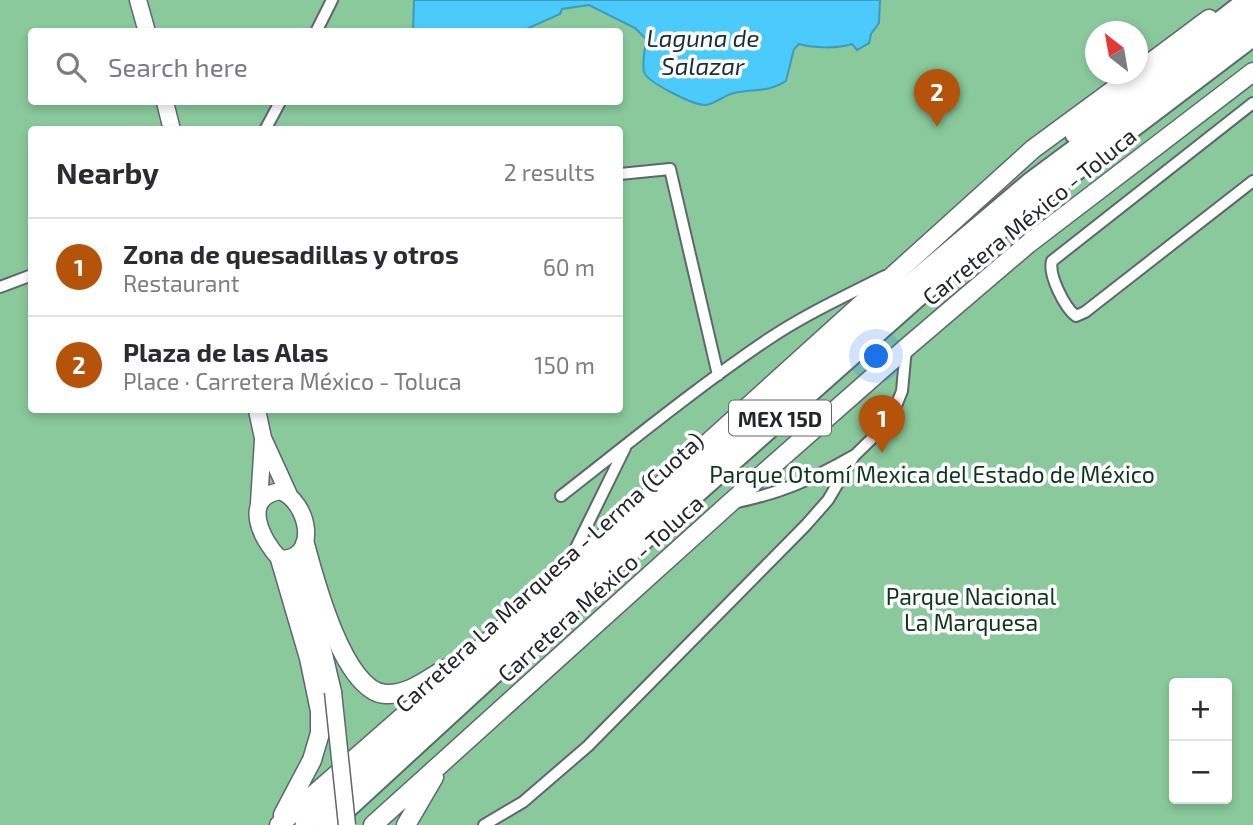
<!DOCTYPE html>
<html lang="en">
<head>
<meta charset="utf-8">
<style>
	body { margin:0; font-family:"Exo 2",sans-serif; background:#f2f2f3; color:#2b2b33 }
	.controls { position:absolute; right:21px; bottom:21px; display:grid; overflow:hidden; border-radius:7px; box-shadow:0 4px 10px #0003 }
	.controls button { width:63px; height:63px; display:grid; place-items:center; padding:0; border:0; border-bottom:2px solid #e1e1e2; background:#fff; color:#2b2b33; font:35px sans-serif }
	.compass { position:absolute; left:1085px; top:21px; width:63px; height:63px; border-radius:50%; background:#fff; box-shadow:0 4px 10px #0003; rotate:329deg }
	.you { position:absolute; left:877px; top:357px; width:24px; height:24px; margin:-18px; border:5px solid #fff; border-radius:50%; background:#1a73e8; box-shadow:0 0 0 10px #1a73e833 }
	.badge { display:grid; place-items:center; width:46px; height:46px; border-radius:50%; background:#b45309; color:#fff; font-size:23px; font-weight:700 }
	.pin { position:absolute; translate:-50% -58px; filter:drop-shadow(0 2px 4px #0008) }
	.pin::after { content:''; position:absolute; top:37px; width:24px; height:21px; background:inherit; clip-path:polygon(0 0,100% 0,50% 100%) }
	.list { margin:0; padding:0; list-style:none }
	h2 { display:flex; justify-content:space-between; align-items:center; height:91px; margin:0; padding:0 28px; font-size:30px }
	h2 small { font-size:23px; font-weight:400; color:#7c7c81 }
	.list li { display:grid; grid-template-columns:46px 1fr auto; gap:21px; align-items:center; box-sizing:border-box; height:98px; padding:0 28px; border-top:2px solid #e1e1e2 }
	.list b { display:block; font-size:26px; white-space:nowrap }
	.list p { margin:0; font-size:23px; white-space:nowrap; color:#7c7c81 }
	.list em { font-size:23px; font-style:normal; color:#7c7c81 }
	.icon { flex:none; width:38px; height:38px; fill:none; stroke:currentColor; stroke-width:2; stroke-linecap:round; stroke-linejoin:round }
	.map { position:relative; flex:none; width:1253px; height:825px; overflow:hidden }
	.search { position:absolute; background:#fff; box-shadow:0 4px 10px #0003; left:28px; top:28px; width:595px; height:77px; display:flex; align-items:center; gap:18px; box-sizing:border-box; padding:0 24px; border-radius:7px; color:#7c7c81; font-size:26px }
	.panel { position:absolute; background:#fff; box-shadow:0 4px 10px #0003; left:28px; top:126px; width:595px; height:287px; border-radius:7px }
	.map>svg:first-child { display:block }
</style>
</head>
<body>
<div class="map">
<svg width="1253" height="825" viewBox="0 0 1253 825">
	<rect width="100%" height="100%" fill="#dde5ee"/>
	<path fill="#8ac99c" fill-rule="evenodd" d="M0,0H1253V825H0ZM32,32H620V102H32ZM1096,32H1138V74H1096ZM32,130H620V410H32ZM1174,683H1227V799H1174Z"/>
	<path fill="#4bcbfb" stroke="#3f9abc" stroke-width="2" d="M414,0H880L879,23L871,34L869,43L857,50L852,44C837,49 814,48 799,44L794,49L786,81C770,92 753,89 734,93C724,95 714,105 704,105C692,104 648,83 644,72C642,63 645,48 646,39L635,28L589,5L562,9L560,14L522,31L413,32Z"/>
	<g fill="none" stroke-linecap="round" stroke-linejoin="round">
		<g stroke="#5f676e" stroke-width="14">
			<path id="street" d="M316,32L332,0
				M1253,103L1052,261C1048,275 1065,308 1076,316L1085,312L1253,181
				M265,130L280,102
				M620,174L670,169L718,375
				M0,287L32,275
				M561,496C629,443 696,388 767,340C804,315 845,296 885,276
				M732,503C779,494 813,479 853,456
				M569,562L625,448
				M484,825L523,802L588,746L806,525L828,500L854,456L890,421L902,391L906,348"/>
		</g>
		<g stroke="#5f676e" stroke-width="19">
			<path id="secondary" d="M138,0L147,32
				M165,102L172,130
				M257,410L263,438L289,495
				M280,491C308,501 321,559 280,559C262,541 240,498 280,491Z
				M259,503L263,440
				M293,558L324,654L333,692"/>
		</g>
		<g stroke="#5f676e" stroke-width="21">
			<path id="primary" d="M1138,72L1209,19
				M305,544C314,578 344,693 386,694C408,695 427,680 445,669
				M280,559L309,658L320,711V733L312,760L283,815
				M279,825L481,648L1033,149L1135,74
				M373,825L730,503L906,348L1028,244L1253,72
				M406,825L434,777"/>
		</g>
		<g stroke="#5f676e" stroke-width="23">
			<path id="highway" d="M1075,134L1248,0
				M305,825L834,349L1030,183L1253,18
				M329,825L516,653L922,293L1021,212L1253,36"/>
		</g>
		<use href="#street" stroke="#fff" stroke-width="10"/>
		<use href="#secondary" stroke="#fff" stroke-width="16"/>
		<use href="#primary" stroke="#fff" stroke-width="18"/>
		<use href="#highway" stroke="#fff" stroke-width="19"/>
		<g stroke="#5f676e" stroke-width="19" stroke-linecap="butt">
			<path id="secondary-bridge" d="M333,692L347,825"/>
		</g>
		<use href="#secondary-bridge" stroke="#fff" stroke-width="16"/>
	</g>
	<g text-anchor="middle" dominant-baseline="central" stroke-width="7" stroke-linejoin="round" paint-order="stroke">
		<rect fill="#fff" stroke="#656769" stroke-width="2" x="729" y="400.5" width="102" height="35" rx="5"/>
		<g font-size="21" font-weight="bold" fill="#232629">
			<text x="780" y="418">MEX 15D</text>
		</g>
		<g font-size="23" fill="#232629" stroke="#fff">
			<text transform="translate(1029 216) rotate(-39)">Carretera México - Toluca</text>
			<text transform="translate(549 572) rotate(-42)">Carretera La Marquesa - Lerma (Cuota)</text>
			<text transform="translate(600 588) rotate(-42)">Carretera México - Toluca</text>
		</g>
		<g font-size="23" fill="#0e361e" stroke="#fff">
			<text x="932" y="474">Parque Otomí Mexica del Estado de México</text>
			<text x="971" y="596">Parque Nacional<tspan x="971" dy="26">La Marquesa</tspan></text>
		</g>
		<g font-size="24" font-style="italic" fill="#192e37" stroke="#fff">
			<text x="703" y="37">Laguna de<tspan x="703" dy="28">Salazar</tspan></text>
		</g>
	</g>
</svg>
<div class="controls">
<button>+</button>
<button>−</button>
</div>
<svg class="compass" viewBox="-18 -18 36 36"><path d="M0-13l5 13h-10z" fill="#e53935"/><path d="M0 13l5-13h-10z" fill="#7c7c81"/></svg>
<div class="you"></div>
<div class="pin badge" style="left:882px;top:453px">1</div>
<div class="pin badge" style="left:937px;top:127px">2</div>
<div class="search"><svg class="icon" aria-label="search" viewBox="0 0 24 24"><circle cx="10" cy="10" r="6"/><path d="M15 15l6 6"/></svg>Search here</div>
<section class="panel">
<h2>Nearby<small>2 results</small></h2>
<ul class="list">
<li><span class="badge">1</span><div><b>Zona de quesadillas y otros</b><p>Restaurant</p></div><em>60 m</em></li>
<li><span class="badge">2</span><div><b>Plaza de las Alas</b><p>Place · Carretera México - Toluca</p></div><em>150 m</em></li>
</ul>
</section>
</div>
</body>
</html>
